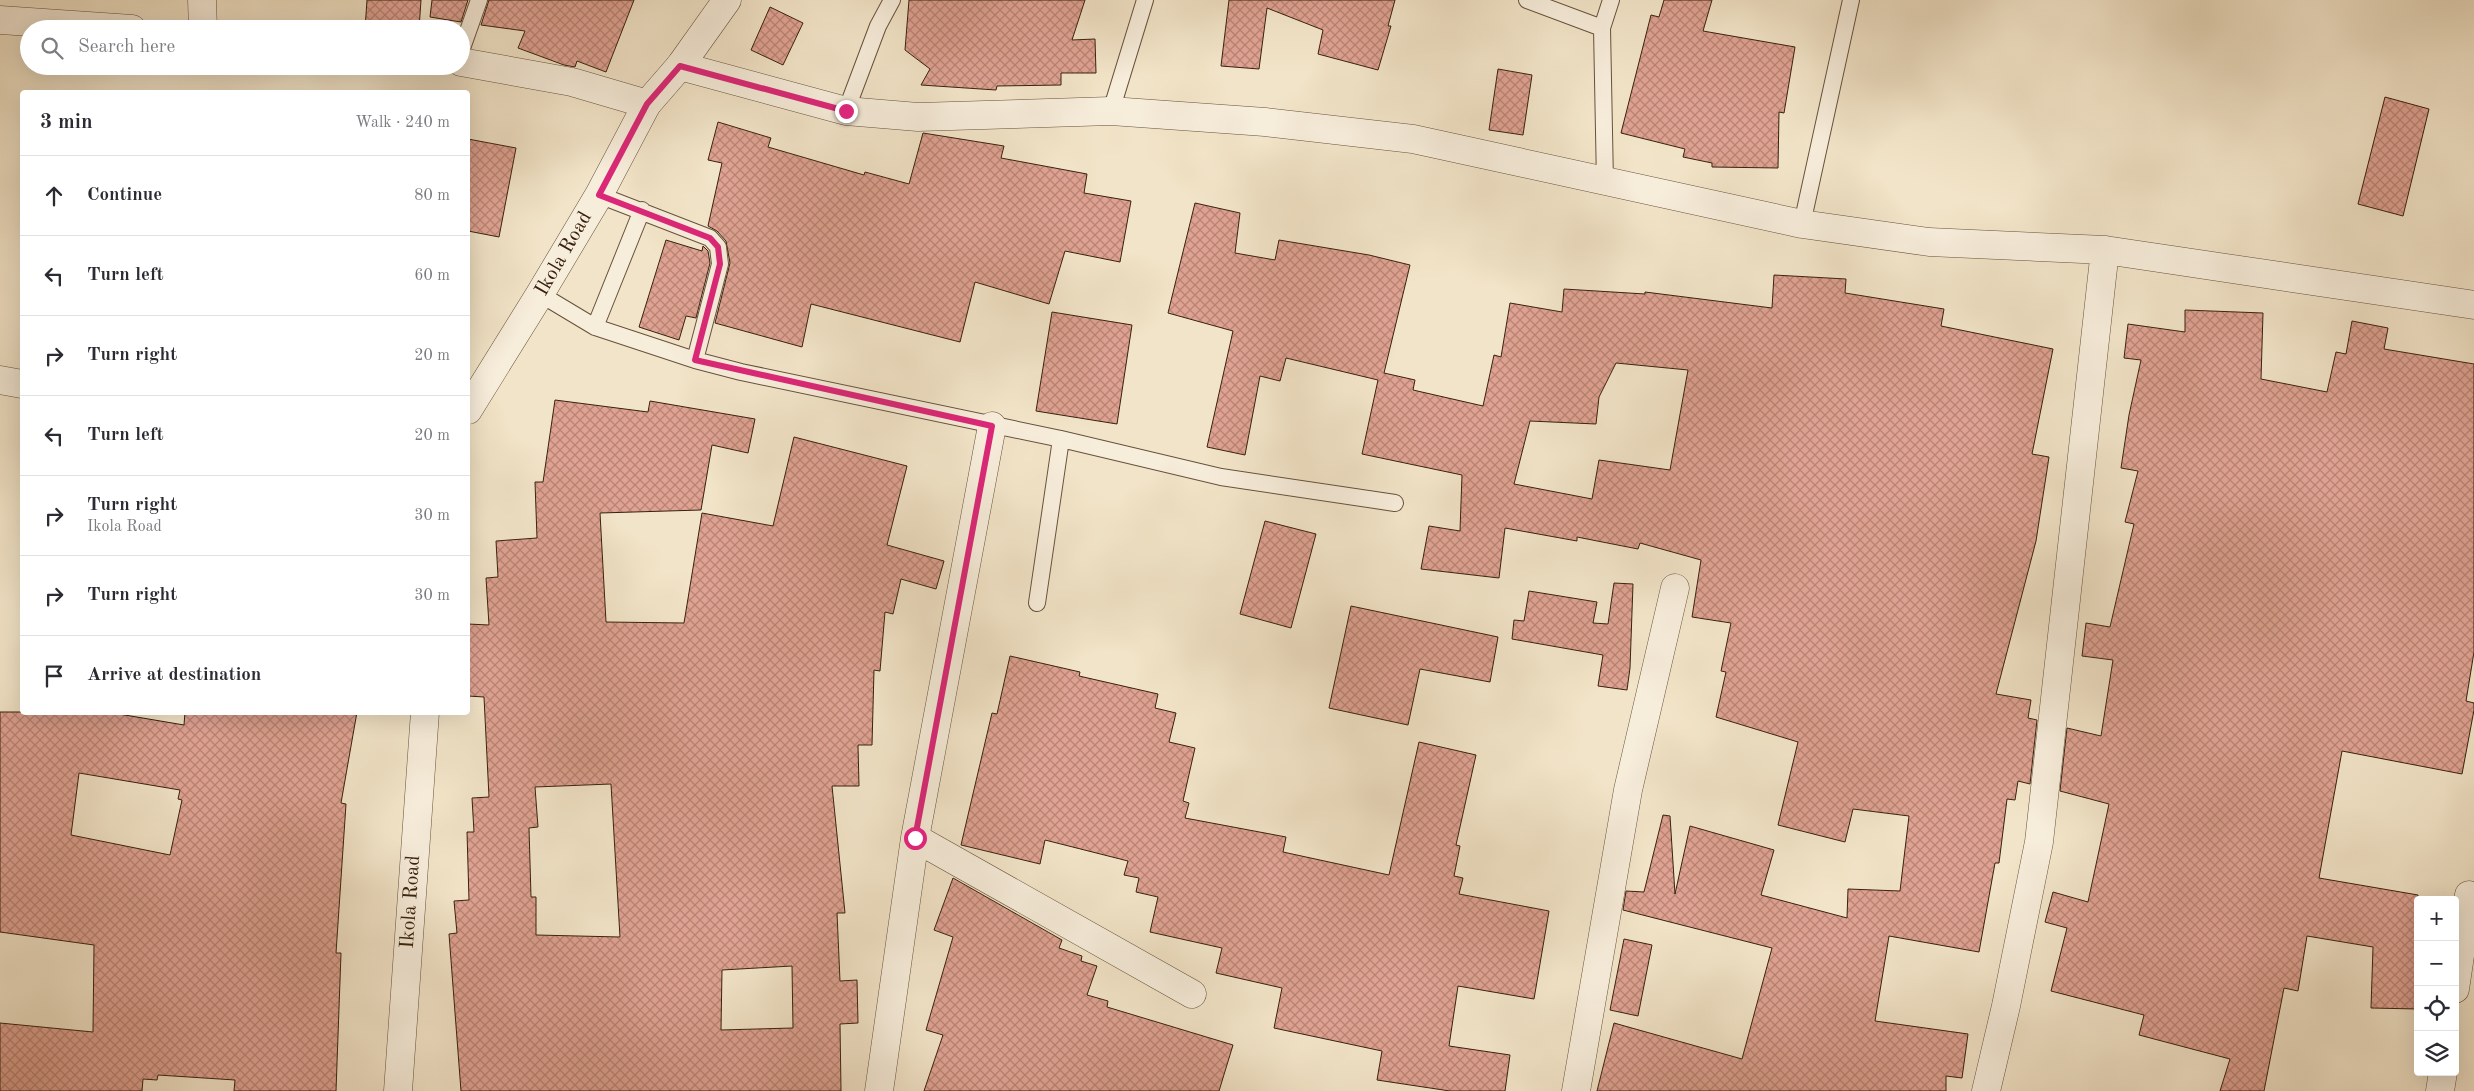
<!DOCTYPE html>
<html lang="en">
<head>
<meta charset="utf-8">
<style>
	body { margin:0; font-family:"Old Standard TT",serif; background:#f7f7f7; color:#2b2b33 }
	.controls { position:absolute; right:15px; bottom:15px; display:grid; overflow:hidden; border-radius:5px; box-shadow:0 5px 20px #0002 }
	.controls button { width:45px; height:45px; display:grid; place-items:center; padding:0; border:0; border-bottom:1px solid #e1e1e2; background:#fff; color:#2b2b33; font:25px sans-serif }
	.stop { position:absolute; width:15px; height:15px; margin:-11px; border:4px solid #db2777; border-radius:50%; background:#fff }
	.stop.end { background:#db2777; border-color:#fff; box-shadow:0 1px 5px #0008 }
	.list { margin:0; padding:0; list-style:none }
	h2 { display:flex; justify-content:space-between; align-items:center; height:65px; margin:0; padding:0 20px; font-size:21px }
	h2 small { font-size:16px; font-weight:400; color:#7c7c81 }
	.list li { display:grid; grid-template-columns:32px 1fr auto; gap:15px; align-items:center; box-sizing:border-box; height:80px; padding:0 20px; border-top:1px solid #e1e1e2 }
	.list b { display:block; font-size:19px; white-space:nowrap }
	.list p { margin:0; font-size:16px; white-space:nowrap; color:#7c7c81 }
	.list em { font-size:16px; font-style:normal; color:#7c7c81 }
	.icon { flex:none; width:28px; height:28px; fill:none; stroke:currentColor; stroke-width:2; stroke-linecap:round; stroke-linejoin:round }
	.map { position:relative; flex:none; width:2474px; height:1091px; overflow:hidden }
	.search { position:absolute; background:#fff; box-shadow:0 5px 20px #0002; left:20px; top:20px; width:450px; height:55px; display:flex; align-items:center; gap:12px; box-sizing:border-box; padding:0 18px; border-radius:28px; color:#7c7c81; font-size:19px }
	.panel { position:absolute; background:#fff; box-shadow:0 5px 20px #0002; left:20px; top:90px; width:450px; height:625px; border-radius:5px }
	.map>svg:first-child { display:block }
</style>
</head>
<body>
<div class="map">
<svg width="2474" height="1091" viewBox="0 0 2474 1091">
	<defs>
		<pattern id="building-cross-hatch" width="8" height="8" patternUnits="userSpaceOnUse" patternTransform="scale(1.25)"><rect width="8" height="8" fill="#e0a292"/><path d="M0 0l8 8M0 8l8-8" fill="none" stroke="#b78476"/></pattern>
	</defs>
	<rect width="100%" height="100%" fill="#f2e4c8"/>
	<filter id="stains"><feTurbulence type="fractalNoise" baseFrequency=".004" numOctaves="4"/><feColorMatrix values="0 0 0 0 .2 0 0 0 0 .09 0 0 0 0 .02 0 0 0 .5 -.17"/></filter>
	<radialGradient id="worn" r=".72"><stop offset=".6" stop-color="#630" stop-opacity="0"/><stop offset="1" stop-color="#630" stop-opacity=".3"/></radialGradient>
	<path fill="url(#building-cross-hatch)" stroke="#38210e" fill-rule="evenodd" d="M367,0H421L419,29H365Z
		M432,0H468L461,22L430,17Z
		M489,0H634L606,72L577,61L575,67L564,65L518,48L525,31L481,25Z
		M909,0H1085L1072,40L1095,39L1096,73H1061V85L997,86L996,90L921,85L930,69L905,50Z
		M1229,0H1395L1388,26H1391L1378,70L1318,54L1323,30L1267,8L1259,69L1221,66Z
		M1664,0H1712L1703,31L1795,47L1784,113L1779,112L1778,168L1712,167V163L1683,157L1685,149L1621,133L1651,15L1659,17Z
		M770,7L803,23L783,65L751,50Z
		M1498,69L1532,75L1523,135L1489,130Z
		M2385,97L2429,109L2403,216L2358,204Z
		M718,122L771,138L768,147L864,175L865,172L909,184L923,133L1004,146L1001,158L1087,174L1084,193L1131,201L1120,262L1065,251L1049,304L975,282L960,342L811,304L802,347L715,323L730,263L726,241L717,231L708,226L722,163L708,160Z
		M468,139L516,148L499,237L468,231Z
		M1195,203L1240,213L1235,253L1275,260L1279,240L1369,255L1410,265L1384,373L1415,380L1413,390L1483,406L1494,355L1501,357L1510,303L1562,312L1564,289L1645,294V292L1772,308L1774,275L1846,279L1845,293L1944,309L1941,326L2053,349L2032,454L2049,457L2036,541L1996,694L2031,700L2028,718L2037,720L2030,784L2018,781L2015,800L2007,799L1999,863H1995L1979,952L1889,936L1875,1021L1968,1034L1962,1078L1946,1076V1091H1597L1614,1023L1742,1059L1772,948L1623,910L1626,891L1644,892L1663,815L1670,816L1675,894L1690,826L1774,850L1761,895L1847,918L1848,889L1900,891L1909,816L1853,809L1845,842L1778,825L1798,742L1716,717L1726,672L1721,671L1731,623L1692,617L1701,560L1640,543L1638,549L1577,537V541L1505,528L1499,578L1421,569L1429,526L1460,531L1462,475L1362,454L1378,380L1286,358L1280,381L1260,376L1245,455L1207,447L1233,331L1168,313ZM1616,363L1688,370L1670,470L1599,460L1592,499L1514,484L1530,421L1596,424L1599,397Z
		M666,240L702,251L703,246L708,251L710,263L696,318L686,316L679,340L639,327Z
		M2185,310L2263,313L2261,379L2327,392L2336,352L2346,354L2352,321L2388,328L2384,349L2474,364V652L2466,701L2474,703V710L2462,774L2342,751L2319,878L2418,895V1009L2371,1008L2373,947L2307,936L2298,991L2284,988L2264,1091H2220L2230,1059L2139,1035L2144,1015L2051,991L2067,928L2045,922L2053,892L2088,902L2109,804L2060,791L2067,728L2101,736L2113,660L2082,656L2086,623L2110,627L2134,524L2125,522L2138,471L2121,468L2129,415L2141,360L2124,358L2128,324L2185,332Z
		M1052,312L1132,325L1117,424L1036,411Z
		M555,400L648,412L650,401L755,419L748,453L712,445L701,510L600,513L606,622L684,623L702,513L773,526L794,437L907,466L887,545L944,561L936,589L901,579L893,614L885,612L880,671L874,670L872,745H858L859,786H832L845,913H837L840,981L857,980L858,1023L840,1024L841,1091H461L449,934L457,933L454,901L469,900L467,832H474L472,798L489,797L484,697L468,696V624L489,625L486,578L498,577L496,541L537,538L535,482H543ZM611,784L620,937L536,935V897H531L529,828L538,827L535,787ZM792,966L793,1028L721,1030L722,970Z
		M1265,521L1316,534L1291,628L1240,614Z
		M1614,583L1633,584L1630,668L1627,690L1598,686L1603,655L1512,639L1514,620L1524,621L1529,591L1597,602L1593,623L1608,624Z
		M1351,606L1498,637L1490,682L1420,669L1408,725L1329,708Z
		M1010,656L1080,672L1079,676L1158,694L1155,708L1176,713L1169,742L1195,748L1183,801L1189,803L1185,818L1286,837L1283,852L1389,875L1419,742L1476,755L1456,845L1460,846L1454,876L1463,878L1459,894L1549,911L1534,999L1458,986L1449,1046L1510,1055L1505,1091H1450L1377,1080L1382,1051L1274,1028L1282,988L1216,973L1222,948L1150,932L1158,897L1136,892L1139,878L1124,875L1128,861L1045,840L1040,864L961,845L992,713L997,714Z
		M0,712H107L184,725L185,712H357L341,803L346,804L336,953H341L336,1091H234L235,1080L158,1075L157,1080L143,1079L142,1091H0V1023L93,1032L94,945L0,932ZM79,773L180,790L178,799L182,800L170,855L71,835Z
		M953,878L1062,940L1059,948L1082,956L1081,961L1097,966L1087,995L1108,1001L1107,1007L1233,1045L1219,1091H924L943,1035L926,1030L953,937L934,930Z
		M1624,939L1652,945L1638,1016L1610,1010Z"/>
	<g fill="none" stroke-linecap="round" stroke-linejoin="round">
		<g stroke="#66523c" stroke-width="18">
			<path id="service" d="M1527,0L1602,28
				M461,51L479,0
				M846,111L878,26L892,0
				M1111,111L1145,0
				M1605,183L1602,28L1611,0
				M599,195L710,238L718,247L720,264L695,360
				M1802,224L1851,0
				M540,294L595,327L695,360L741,372L1061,439L1221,477L1395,503
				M595,327L642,210
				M1037,603L1061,439"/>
		</g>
		<g stroke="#66523c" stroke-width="29">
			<path id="minor" d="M202,0L203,29
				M0,20L132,29
				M461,62L572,82L647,104
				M680,66L846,111L918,117L1111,111L1265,122L1413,139L1802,224L1929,242L2105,250L2474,305
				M0,380L22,384
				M915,838L1192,994
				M2455,989L2469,895
				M879,1091L915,838L992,426
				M1576,1091L1628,790L1675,588
				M1986,1091L2006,1006L2039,842L2105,250
				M2440,1091L2443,1072"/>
		</g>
		<g stroke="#66523c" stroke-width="29">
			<path id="tertiary" d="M468,410L540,294L599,195L647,104L680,66L727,0
				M398,1091L425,712"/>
		</g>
		<use href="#service" stroke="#f7eddb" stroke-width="16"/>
		<use href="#minor" stroke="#f7eddb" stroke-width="28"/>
		<use href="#tertiary" stroke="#f7eddb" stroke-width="28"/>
	</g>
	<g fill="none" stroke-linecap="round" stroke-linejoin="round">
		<path stroke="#db2777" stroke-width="6" d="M846,111L680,66L647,104L599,195L710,238L718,247L720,264L695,360L992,426L915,838"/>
	</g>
	<g text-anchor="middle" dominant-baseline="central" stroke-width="5" stroke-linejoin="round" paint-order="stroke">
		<g font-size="20" fill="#38210e" stroke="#f7eddb">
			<text transform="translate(564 254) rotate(-60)">Ikola Road</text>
			<text transform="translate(411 902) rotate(-86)">Ikola Road</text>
		</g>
	</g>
	<rect width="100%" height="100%" filter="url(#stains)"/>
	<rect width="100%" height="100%" fill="url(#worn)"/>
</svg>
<div class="controls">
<button>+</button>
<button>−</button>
<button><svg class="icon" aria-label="locate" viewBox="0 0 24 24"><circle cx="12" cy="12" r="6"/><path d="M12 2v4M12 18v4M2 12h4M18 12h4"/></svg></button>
<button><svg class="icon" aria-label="layers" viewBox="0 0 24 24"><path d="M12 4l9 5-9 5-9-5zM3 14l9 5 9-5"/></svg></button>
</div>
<div class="stop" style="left:915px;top:838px"></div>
<div class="stop end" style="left:846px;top:111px"></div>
<div class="search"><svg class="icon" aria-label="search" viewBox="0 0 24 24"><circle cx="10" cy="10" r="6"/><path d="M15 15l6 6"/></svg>Search here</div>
<section class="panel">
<h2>3 min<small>Walk · 240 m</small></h2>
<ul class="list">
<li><svg class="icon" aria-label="ahead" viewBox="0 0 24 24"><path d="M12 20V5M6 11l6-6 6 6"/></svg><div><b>Continue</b></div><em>80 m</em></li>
<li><svg class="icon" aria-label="left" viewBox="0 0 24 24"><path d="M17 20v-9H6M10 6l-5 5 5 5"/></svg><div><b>Turn left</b></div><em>60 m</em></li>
<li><svg class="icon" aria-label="right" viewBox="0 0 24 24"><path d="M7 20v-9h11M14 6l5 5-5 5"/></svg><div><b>Turn right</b></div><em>20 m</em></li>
<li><svg class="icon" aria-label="left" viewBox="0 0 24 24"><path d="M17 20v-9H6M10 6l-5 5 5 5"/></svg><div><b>Turn left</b></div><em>20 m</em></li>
<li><svg class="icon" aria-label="right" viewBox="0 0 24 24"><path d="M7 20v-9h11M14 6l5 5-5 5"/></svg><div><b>Turn right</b><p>Ikola Road</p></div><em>30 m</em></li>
<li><svg class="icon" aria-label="right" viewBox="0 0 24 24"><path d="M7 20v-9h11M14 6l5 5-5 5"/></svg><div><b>Turn right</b></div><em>30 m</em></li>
<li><svg class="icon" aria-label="arrive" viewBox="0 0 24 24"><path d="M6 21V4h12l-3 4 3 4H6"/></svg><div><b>Arrive at destination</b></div></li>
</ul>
</section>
</div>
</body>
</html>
